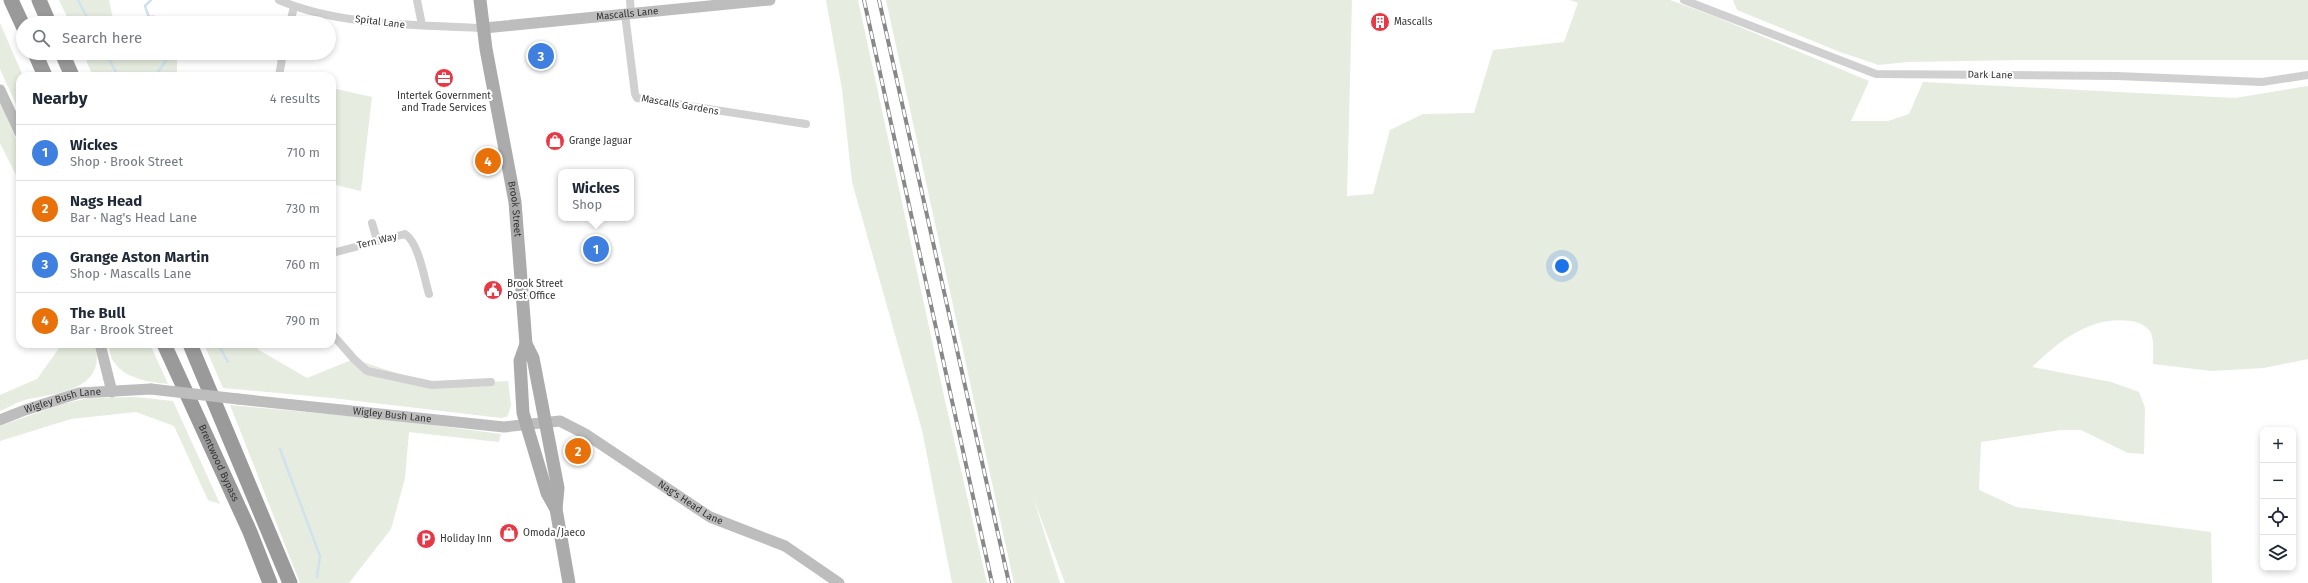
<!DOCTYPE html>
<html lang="en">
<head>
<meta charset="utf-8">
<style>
	body { margin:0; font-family:"Fira Sans",sans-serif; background:#f2f2f3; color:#1f2937 }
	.controls { position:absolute; right:12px; bottom:12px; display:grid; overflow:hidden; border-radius:8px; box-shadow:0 2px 6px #0003 }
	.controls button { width:36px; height:36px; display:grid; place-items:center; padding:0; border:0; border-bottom:1px solid #e0e1e3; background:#fff; color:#1f2937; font:20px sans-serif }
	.you { position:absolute; left:1562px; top:266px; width:14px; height:14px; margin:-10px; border:3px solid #fff; border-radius:50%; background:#1a73e8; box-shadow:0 0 0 6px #1a73e833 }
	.badge { display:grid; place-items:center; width:26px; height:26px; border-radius:50%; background:#e63946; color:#fff; font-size:13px; font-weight:700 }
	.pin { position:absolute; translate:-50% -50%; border:2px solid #fff; box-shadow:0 1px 4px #0006 }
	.popup { position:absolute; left:558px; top:169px; width:76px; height:52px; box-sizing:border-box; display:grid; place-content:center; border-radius:8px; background:#fff; filter:drop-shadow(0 1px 3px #0005); font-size:13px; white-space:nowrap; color:#747a83 }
	.popup b { font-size:15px; color:#1f2937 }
	.popup::after { content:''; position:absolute; left:50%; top:100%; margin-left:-8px; border:8px solid transparent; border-top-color:#fff }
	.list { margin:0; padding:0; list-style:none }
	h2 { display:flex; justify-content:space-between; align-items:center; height:52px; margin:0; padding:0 16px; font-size:17px }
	h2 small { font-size:13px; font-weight:400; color:#747a83 }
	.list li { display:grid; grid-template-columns:26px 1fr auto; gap:12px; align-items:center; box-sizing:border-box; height:56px; padding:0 16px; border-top:1px solid #e0e1e3 }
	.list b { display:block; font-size:15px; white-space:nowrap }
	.list p { margin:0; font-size:13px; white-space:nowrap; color:#747a83 }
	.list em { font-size:13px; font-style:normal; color:#747a83 }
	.icon { flex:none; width:22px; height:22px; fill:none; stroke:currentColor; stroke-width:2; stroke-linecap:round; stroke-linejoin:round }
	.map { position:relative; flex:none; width:2308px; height:583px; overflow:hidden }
	.search { position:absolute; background:#fff; box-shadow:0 2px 6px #0003; left:16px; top:16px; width:320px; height:44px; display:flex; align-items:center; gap:10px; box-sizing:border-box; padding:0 14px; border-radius:22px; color:#747a83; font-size:15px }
	.panel { position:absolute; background:#fff; box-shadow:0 2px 6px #0003; left:16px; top:72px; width:320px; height:276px; border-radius:12px }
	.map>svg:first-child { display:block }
</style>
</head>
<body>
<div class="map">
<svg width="2308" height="583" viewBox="0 0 2308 583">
	<rect width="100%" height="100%" fill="#fff"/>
	<path fill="#e6ecdf" d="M59,0H109L113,19L154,15L159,23H70Z
		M826,0H858L944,396L987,583H952L922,430L852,182L842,89Z
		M886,0H1352L1347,196L1373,194L1390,130L1423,114L1474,113L1493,50L1564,42L1578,3L1570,0H1670L1716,17L1869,81L1851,121H1888L1909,114L1923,82L2235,98L2308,86V359L2264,368L2212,371L2153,364C2153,355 2154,344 2152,336C2150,327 2139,322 2131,321C2091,315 2059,341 2032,367L2111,382L2139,392L2145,408L2144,454L2128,453L2081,430H2061L1981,442L1979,490L2016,507L2211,532L2212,583H1065L1033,497L1060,583H1014Z
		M1733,0H2308V60H2021L1907,62L1879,65L1840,52L1737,10Z
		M0,23L23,76H20V113L0,69Z
		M83,53H177V76H93Z
		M332,88L372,97L361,191L332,184Z
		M0,103L20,147V183L0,143Z
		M62,344H95C107,389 60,393 29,399C19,401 9,407 0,411V395L37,379Z
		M108,344H150L168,384C150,382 125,379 114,362C110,358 110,349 108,344Z
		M204,344H254L259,350L307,378L354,359L432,385L508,381L511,406L507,417L501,418L332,398L223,388Z
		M135,397L173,401L220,504L208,500L174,426L136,412L71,419L0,441V426L59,405L88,398Z
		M230,405L394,420L501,434L499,442L409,432L405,478L391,529L349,583H300Z"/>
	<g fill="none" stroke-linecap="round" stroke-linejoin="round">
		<path stroke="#cfe2ee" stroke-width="2.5" d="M78,0L90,23
			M151,0L145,6L151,23
			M106,53L118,76
			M160,76L156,75L171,53
			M218,344L228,362
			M280,449L320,556L317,577"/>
		<path stroke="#d0d0d0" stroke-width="8" d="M279,0C339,26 419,25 484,28
			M417,0L422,25
			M630,0L631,14
			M1684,0L1876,74L2117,76L2262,82L2308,75
			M625,14L635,94L637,98L806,124
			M290,23L294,7
			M279,76L283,53
			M372,223L377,240
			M332,253L405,234C419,243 424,278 429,294
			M332,334L354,359L367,371L432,385L491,382"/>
		<g stroke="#bdbdbd" stroke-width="11">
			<path id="s1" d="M484,28L770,0"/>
			<path d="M0,90L20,133"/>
			<path d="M100,344L112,392"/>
			<path id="s2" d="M238,399L504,427L560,421L587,435L710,517L785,546L839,583"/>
			<path id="s3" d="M0,420L25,410L79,393L151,389"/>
		</g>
		<g stroke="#ababab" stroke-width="13">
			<path id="s4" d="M480,0L486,49L515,202L526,344L533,358L558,488L556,509L569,583"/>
			<path d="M526,344L520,361L523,413L547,493L556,509"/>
		</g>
		<g stroke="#9a9a9a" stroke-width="15">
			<path d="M11,0L23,26"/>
			<path d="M39,0L49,23"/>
			<path d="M35,53L45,76"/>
			<path d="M62,53L72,76"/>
			<path id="s5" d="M164,344L250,532L270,583"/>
			<path d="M190,344L290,583"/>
		</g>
		<g stroke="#888" stroke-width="4">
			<path id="rail" d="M864,0L992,583
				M879,0L1009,583"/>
		</g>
		<use href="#rail" stroke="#fff" stroke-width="2.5" stroke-dasharray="8" stroke-linecap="butt"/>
		<path stroke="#bdbdbd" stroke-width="11" d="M151,389L238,399"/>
	</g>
	<defs>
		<g id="building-disc" transform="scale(1)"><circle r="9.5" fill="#e63946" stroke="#fff"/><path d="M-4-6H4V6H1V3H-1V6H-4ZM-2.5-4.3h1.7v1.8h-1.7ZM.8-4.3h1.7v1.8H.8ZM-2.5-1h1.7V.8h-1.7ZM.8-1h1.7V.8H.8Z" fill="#fff"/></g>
		<g id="office-disc" transform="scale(1)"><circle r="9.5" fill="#e63946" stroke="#fff"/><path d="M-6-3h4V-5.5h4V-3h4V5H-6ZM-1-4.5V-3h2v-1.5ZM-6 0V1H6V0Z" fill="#fff"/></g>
		<g id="shop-disc" transform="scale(1)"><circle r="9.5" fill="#e63946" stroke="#fff"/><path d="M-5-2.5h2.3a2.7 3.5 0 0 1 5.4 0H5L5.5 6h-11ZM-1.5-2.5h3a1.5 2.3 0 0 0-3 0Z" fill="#fff"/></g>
		<g id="civic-disc" transform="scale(1)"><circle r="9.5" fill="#e63946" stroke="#fff"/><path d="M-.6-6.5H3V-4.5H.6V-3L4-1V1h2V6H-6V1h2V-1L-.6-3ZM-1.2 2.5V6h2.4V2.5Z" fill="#fff"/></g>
		<g id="parking-disc" transform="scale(1)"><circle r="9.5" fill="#e63946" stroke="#fff"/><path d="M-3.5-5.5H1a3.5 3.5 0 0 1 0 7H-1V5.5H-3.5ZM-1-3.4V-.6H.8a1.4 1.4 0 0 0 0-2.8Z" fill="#fff"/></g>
	</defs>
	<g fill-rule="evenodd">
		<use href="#building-disc" x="1380" y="22"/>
		<use href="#office-disc" x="444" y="78"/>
		<use href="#shop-disc" x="555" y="141"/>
		<use href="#civic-disc" x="493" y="290"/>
		<use href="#shop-disc" x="509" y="533"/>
		<use href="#parking-disc" x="426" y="539"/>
	</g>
	<g text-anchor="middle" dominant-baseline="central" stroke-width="4" stroke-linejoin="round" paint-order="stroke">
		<g font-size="10" fill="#333" stroke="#fff">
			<text stroke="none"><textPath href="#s1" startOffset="144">Mascalls Lane</textPath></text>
			<text transform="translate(380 22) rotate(7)">Spital Lane</text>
			<text transform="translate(1990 75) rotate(1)">Dark Lane</text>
			<text transform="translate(680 105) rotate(10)">Mascalls Gardens</text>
			<text stroke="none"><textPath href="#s4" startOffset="212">Brook Street</textPath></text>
			<text transform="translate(377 241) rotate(-14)">Tern Way</text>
			<text stroke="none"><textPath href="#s3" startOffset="66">Wigley Bush Lane</textPath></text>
			<text stroke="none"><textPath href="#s2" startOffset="155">Wigley Bush Lane</textPath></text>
			<text stroke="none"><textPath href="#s5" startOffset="131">Brentwood Bypass</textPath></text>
			<text stroke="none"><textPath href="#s2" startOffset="478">Nag's Head Lane</textPath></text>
		</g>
		<g font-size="10" fill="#333" stroke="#fff" text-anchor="start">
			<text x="1394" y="22">Mascalls</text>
			<text x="444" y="96" text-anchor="middle">Intertek Government<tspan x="444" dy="12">and Trade Services</tspan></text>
			<text x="569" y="141">Grange Jaguar</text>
			<text x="507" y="284">Brook Street<tspan x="507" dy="12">Post Office</tspan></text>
			<text x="523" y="533">Omoda/Jaeco</text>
			<text x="440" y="539">Holiday Inn</text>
		</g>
	</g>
</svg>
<div class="controls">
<button>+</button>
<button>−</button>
<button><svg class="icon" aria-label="locate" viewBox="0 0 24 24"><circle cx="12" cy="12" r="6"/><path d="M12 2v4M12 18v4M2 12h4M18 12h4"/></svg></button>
<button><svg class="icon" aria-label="layers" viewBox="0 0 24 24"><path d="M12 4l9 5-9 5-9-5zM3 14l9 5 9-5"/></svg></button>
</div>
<div class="you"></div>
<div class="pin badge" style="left:596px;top:249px;background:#3f7fe0">1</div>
<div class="popup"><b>Wickes</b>Shop</div>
<div class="pin badge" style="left:578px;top:451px;background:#e8710a">2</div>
<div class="pin badge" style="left:541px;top:56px;background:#3f7fe0">3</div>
<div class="pin badge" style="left:488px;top:161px;background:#e8710a">4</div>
<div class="search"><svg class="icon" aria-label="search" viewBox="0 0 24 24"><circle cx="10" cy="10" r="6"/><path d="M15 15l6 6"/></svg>Search here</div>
<section class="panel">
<h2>Nearby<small>4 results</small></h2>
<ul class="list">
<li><span class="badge" style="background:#3f7fe0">1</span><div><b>Wickes</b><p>Shop · Brook Street</p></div><em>710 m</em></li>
<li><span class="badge" style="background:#e8710a">2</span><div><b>Nags Head</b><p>Bar · Nag's Head Lane</p></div><em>730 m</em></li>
<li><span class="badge" style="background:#3f7fe0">3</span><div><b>Grange Aston Martin</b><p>Shop · Mascalls Lane</p></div><em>760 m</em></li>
<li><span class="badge" style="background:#e8710a">4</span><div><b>The Bull</b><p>Bar · Brook Street</p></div><em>790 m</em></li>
</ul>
</section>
</div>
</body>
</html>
